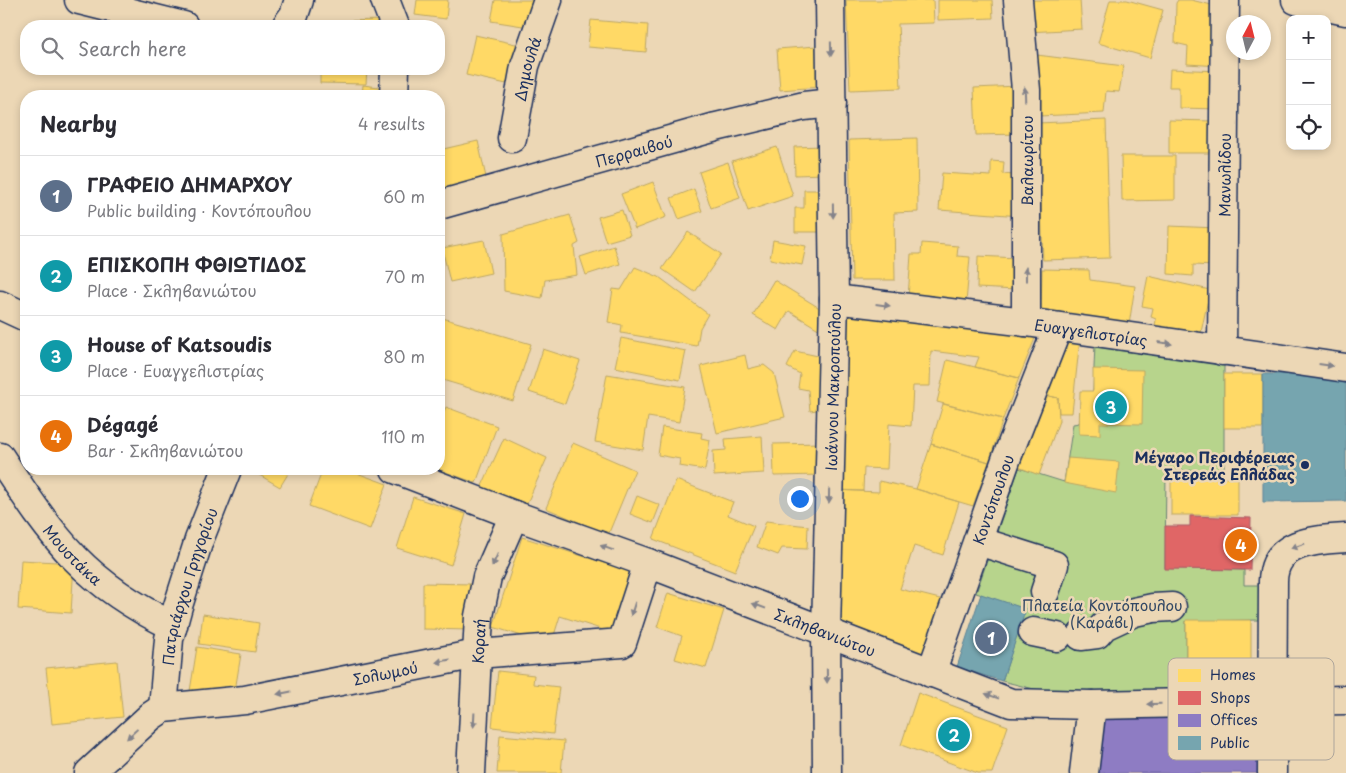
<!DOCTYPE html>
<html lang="en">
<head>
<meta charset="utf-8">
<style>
	body { margin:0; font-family:"Playpen Sans",sans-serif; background:#f2f2f3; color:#2b2b33 }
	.controls { position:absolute; right:15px; top:15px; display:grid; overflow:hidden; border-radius:10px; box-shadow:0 2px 8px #0003 }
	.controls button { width:45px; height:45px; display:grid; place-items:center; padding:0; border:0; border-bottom:1px solid #e1e1e2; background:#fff; color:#2b2b33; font:25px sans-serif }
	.compass { position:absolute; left:1226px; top:15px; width:45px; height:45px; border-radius:50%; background:#fff; box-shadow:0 2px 8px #0003; rotate:7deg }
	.you { position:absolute; left:799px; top:498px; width:18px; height:18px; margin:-12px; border:4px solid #fff; border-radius:50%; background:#1a73e8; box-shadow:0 0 0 8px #1a73e833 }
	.badge { display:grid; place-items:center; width:32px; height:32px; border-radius:50%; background:#1b2f5e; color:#fff; font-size:16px; font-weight:700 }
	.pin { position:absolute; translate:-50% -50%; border:2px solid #fff; box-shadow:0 1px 5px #0006 }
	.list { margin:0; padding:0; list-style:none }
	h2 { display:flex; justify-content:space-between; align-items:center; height:65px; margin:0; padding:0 20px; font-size:21px }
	h2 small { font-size:16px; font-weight:400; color:#7c7c81 }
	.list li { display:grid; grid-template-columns:32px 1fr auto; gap:15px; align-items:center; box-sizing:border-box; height:80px; padding:0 20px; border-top:1px solid #e1e1e2 }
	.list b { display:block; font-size:19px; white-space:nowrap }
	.list p { margin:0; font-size:16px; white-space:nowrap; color:#7c7c81 }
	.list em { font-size:16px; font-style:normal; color:#7c7c81 }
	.icon { flex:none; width:28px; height:28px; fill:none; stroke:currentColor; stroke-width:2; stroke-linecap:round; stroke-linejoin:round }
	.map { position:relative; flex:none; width:1346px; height:773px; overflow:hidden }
	.search { position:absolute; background:#fff; box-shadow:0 2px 8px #0003; left:20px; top:20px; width:425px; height:55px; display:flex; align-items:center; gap:12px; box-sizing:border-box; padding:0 18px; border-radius:20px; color:#7c7c81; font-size:19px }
	.panel { position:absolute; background:#fff; box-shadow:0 2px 8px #0003; left:20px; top:90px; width:425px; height:385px; border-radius:20px }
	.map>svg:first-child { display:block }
</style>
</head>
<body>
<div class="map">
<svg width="1346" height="773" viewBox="0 0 1346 773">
	<rect width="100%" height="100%" fill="#ecd7b5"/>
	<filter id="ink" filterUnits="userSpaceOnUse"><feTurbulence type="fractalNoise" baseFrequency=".02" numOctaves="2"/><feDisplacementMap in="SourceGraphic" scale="10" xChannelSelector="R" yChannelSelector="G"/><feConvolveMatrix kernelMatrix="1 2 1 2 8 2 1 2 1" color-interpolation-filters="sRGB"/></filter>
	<g filter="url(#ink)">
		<path fill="#b7d48c" stroke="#698275" d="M1095,344L1224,360V470L1166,471L1165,568L1244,570V585H1259V620L1186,621V690L1056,691L1038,690L1002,681L1025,609L976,593L1019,468L1064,482L1073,424L1079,423L1093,391Z"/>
		<path fill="#ffd966" stroke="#bba664" d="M417,0H448L446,19L415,15Z
			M495,0H534L529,27L491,21Z
			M846,0H933L934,23L898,24L901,88L850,90Z
			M938,0H992L993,18L938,20Z
			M1027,0H1080L1082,29L1028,32Z
			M1110,0H1127L1163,10L1150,58L1098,43Z
			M1178,0H1191L1220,7V66L1187,64L1188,46L1175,43L1176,3Z
			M389,20V26H334V21Z
			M591,20L648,25L646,52L588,47Z
			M475,35L520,45L511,85L466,75Z
			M817,46L820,87L780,90L777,49Z
			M1037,55L1124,66L1119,92L1106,91L1104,113L1039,116Z
			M320,69H367L366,84L320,83Z
			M1170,69L1220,71L1219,109L1179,108V87H1169Z
			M363,85L387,88V96H362Z
			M1018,86L1020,134L976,135L974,88Z
			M1106,120L1110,258L1043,260L1038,123Z
			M1169,120L1213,121V153H1169Z
			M917,138L918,212L894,213L895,280H852L849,140Z
			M478,141L487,182L442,192L439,177V150Z
			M823,146L824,174L795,175L794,147Z
			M777,147L793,196L748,211L732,161Z
			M1121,156H1175V200L1122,201Z
			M991,161L1004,162L1003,174L1024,176L1021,216L939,210L942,173L991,176Z
			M728,162L740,198L711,208L699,172Z
			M653,182L666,217L635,229L621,194Z
			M694,189L702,211L679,219L671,198Z
			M804,190H824V232H795V208H804Z
			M622,210L630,235L606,242L598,217Z
			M570,215L579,243L574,246L577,275L545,280L542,298L504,291L503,234Z
			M1169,226L1217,228L1215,266L1193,265V276L1168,274Z
			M688,232L721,254L695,292L662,269Z
			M484,240L491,273L450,282L442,248Z
			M773,240L806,246L802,265L770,259Z
			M922,243L958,246L957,256L970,257L966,303L908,298L911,254H921Z
			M614,246L620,264L586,275L580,257Z
			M978,256L1017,258L1016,290L977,288Z
			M635,267L659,277L708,314L700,328L697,346L621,333L622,325L608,322L613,289L621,290Z
			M1042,269L1089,270L1090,280L1135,286L1129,325L1041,313Z
			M1148,276L1210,290L1200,337L1155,327L1156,319L1151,317L1153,308L1142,306Z
			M774,280L826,312L825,333L789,311L778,330L753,315Z
			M839,308L1038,331L1019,378L975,367L979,357L931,351L930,386H913L911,426L889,424L887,469L864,468L863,491L835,490Z
			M439,317L531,344L513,401L439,379Z
			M1063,334L1080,338L1072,413H1059L1058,398L1040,394Z
			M621,338L686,351L680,380L615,367Z
			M543,349L580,361L565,404L529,392Z
			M795,351L818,356L823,409L810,411L808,390L798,388L800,374L787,367Z
			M745,355L748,369L764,365L774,373L785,417L717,433L701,366Z
			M947,360L1019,378L1003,419L937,402Z
			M1093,369L1143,370L1142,424L1100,423V435L1079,434L1080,391H1093Z
			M607,374L685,387L679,422L648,417L643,450L595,442Z
			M1224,374H1263V428H1224Z
			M1040,394L1058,398L1059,421L1039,475L1013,465Z
			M943,404L1003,419L989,462L931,444Z
			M446,407L497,426L476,483L437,469H439V416L442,417Z
			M662,427L702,433L701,438L710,440L705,470L679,466L680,459L658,455Z
			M762,436L764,473L714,476L713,451L726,450L725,439Z
			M504,438L547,458L525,508L481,488Z
			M573,443L635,470L608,535L546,508Z
			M822,443L823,475L774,476L773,444Z
			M931,444L989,462L973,506L916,489Z
			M1068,458L1119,462L1116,493L1064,483Z
			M249,469H291L280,487Z
			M323,469H346L387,484L370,529L309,506Z
			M1171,477L1238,478V515H1171Z
			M676,480L733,502L728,515L754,526L735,571L653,539Z
			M879,481L916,489L959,502L943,555L914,546L900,589L948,601L929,657L833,619L835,490L879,492Z
			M637,496L660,505L653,523L630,514Z
			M413,497L466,514L451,565L397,548Z
			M766,521L808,526L807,549L782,548L778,555L757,547Z
			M522,537L633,572L613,633L560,616L551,645L493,627Z
			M21,560L74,563L71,613L18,609Z
			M423,583L471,584L470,630L423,629Z
			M668,593L724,610L706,668L675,659L682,636L657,627Z
			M203,614L259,623L255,652L199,644Z
			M1186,620H1251V690H1186Z
			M197,647L241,654L234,697L190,691Z
			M117,661L123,717L52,724L46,668Z
			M498,671L534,675L533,684L559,687L553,734L492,727Z
			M918,693L1008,726L992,773H978L901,745Z
			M500,735L564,741L561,773H497Z"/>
		<path fill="#e06666" stroke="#a55664" d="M1190,516L1251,518L1250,570L1165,569V526H1190Z"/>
		<path fill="#8e7cc3" stroke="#6c65a5" d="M1260,716L1259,773H1095L1097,719Z"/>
		<path fill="#76a5af" stroke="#5b8297" d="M1263,374H1346V501L1263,502Z
			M981,594L1026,609L1002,681L957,667Z"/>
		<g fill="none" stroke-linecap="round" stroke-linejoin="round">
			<g stroke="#1b2f5e" stroke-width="31">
				<g id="minor">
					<path d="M79,0L184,26"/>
					<path d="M385,0L395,26"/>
					<path d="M1018,0L1026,90V322"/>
					<path d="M1296,0L1346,11"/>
					<path d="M286,26L294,15L299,0"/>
					<path d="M394,96L395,69"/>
					<path id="s1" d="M512,138L525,66L548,0"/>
					<path id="s2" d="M439,205L716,127L804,106L832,103"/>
					<path id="s3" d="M834,299L1026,322L1346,368"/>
					<path d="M0,305L26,317"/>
					<path id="s4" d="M1222,351L1225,0"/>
					<path id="s5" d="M0,457C23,492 46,528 75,558C103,587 138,609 173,626"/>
					<path id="s6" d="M395,469L514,515L648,563L1011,703L1092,705L1346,700"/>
					<path d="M978,541L1054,565L1045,592"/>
					<path d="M1033,632L1057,637"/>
					<path d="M1081,636L1097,634L1104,626L1134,612L1153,608L1172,607"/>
					<path id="s7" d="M931,673L1007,457L1058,327"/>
					<path id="s8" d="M163,708L169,639L178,606L199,540L227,469"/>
					<path id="s9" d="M89,773L151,716L163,708L245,700L477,654L622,643L648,563"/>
					<path id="s10" d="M471,773L479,616L487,577L514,515"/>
					<path d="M1084,773L1092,705"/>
					<path d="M1272,773L1273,581C1274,541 1315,540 1346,538"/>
				</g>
			</g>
			<g stroke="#1b2f5e" stroke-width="31">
				<g id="major">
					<path id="s11" d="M827,773L826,632L834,299L830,0"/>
				</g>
			</g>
			<use href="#minor" stroke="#ecd7b5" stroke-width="28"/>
			<use href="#major" stroke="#ecd7b5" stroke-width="28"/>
		</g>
		<defs><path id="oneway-solid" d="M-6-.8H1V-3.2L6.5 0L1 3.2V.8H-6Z" transform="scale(1.25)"/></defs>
		<g fill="#84838a">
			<use href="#oneway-solid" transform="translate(831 49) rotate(89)"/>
			<use href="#oneway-solid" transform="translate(1025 94) rotate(-92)"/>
			<use href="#oneway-solid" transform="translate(833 211) rotate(89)"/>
			<use href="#oneway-solid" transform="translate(1026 274) rotate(-90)"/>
			<use href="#oneway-solid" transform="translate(883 305) rotate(7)"/>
			<use href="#oneway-solid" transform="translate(1165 343) rotate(8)"/>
			<use href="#oneway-solid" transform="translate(1326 365) rotate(8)"/>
			<use href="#oneway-solid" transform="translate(829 496) rotate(91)"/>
			<use href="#oneway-solid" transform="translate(1298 546) rotate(161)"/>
			<use href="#oneway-solid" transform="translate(607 548) rotate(-160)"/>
			<use href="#oneway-solid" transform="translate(495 560) rotate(114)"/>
			<use href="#oneway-solid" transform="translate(759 606) rotate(-159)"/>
			<use href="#oneway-solid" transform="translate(633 609) rotate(108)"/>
			<use href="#oneway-solid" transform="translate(443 661) rotate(169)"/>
			<use href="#oneway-solid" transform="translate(827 676) rotate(89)"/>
			<use href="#oneway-solid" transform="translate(284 693) rotate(169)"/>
			<use href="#oneway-solid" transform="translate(992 696) rotate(-160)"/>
			<use href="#oneway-solid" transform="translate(1154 704) rotate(179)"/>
			<use href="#oneway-solid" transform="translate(474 720) rotate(93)"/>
			<use href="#oneway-solid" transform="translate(132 734) rotate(137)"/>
		</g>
	</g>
	<circle fill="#1b2f5e" stroke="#ecd7b5" stroke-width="2" cx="1305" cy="465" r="5"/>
	<g text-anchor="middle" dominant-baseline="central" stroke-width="5" stroke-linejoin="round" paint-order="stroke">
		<g font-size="15" fill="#1b2f5e" stroke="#ecd7b5">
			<text stroke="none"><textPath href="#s1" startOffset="71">Δημουλά</textPath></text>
			<text stroke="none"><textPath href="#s2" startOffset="202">Περραιβού</textPath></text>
			<text transform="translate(1026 161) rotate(-90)">Βαλαωρίτου</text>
			<text stroke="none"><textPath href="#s4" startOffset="176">Μανωλίδου</textPath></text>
			<text stroke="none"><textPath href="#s3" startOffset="259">Ευαγγελιστρίας</textPath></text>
			<text stroke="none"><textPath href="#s11" startOffset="386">Ιωάννου Μακροπούλου</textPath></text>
			<text stroke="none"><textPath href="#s7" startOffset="184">Κοντόπουλου</textPath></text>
			<text stroke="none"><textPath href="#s5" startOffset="122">Μουστάκα</textPath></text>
			<text stroke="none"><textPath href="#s8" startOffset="125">Πατριάρχου Γρηγορίου</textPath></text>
			<text stroke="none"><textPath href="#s6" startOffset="460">Σκληβανιώτου</textPath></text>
			<text stroke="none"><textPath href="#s10" startOffset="132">Κοραή</textPath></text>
			<text stroke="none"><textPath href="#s9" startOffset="324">Σολωμού</textPath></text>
		</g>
		<g font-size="15" font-weight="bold" fill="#1b2f5e" stroke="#ecd7b5" text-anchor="end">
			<text x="1295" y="456">Μέγαρο Περιφέρειας<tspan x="1295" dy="17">Στερεάς Ελλάδας</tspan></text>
		</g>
		<g font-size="15" fill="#324865" stroke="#ecd7b5">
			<text x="1102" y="604">Πλατεία Κοντόπουλου<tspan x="1102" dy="17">(Καράβι)</tspan></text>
		</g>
	</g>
	<rect x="1168" y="658" width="166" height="102" rx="8" fill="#ecd7b5" stroke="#ada59b" stroke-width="1"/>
	<rect x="1178" y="669" width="23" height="13" fill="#ffd966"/>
	<rect x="1178" y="691" width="23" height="14" fill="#e06666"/>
	<rect x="1178" y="714" width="23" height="13" fill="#8e7cc3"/>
	<rect x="1178" y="736" width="23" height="14" fill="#76a5af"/>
	<g font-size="14" fill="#1b2f5e">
		<text x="1210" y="680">Homes</text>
		<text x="1210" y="703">Shops</text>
		<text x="1210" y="725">Offices</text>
		<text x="1210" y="748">Public</text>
	</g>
</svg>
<div class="controls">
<button>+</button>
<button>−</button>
<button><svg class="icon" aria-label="locate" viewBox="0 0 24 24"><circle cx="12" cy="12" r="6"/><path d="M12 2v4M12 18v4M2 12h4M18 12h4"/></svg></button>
</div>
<svg class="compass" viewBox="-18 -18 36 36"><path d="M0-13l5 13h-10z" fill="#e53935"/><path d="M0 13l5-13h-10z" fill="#7c7c81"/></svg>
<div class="you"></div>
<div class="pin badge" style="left:991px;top:638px;background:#5c6f8a">1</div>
<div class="pin badge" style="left:954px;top:735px;background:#0f9aa8">2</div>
<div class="pin badge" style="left:1111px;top:407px;background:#0f9aa8">3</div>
<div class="pin badge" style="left:1241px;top:545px;background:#e8710a">4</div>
<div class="search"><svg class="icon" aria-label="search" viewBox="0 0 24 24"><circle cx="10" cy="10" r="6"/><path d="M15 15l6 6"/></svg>Search here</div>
<section class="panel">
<h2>Nearby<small>4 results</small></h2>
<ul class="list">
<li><span class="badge" style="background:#5c6f8a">1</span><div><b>ΓΡΑΦΕΙΟ ΔΗΜΑΡΧΟΥ</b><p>Public building · Κοντόπουλου</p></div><em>60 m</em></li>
<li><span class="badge" style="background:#0f9aa8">2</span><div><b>ΕΠΙΣΚΟΠΗ ΦΘΙΩΤΙΔΟΣ</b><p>Place · Σκληβανιώτου</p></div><em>70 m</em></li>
<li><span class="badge" style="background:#0f9aa8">3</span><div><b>House of Katsoudis</b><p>Place · Ευαγγελιστρίας</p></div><em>80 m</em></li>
<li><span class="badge" style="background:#e8710a">4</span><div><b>Dégagé</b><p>Bar · Σκληβανιώτου</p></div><em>110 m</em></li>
</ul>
</section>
</div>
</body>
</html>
